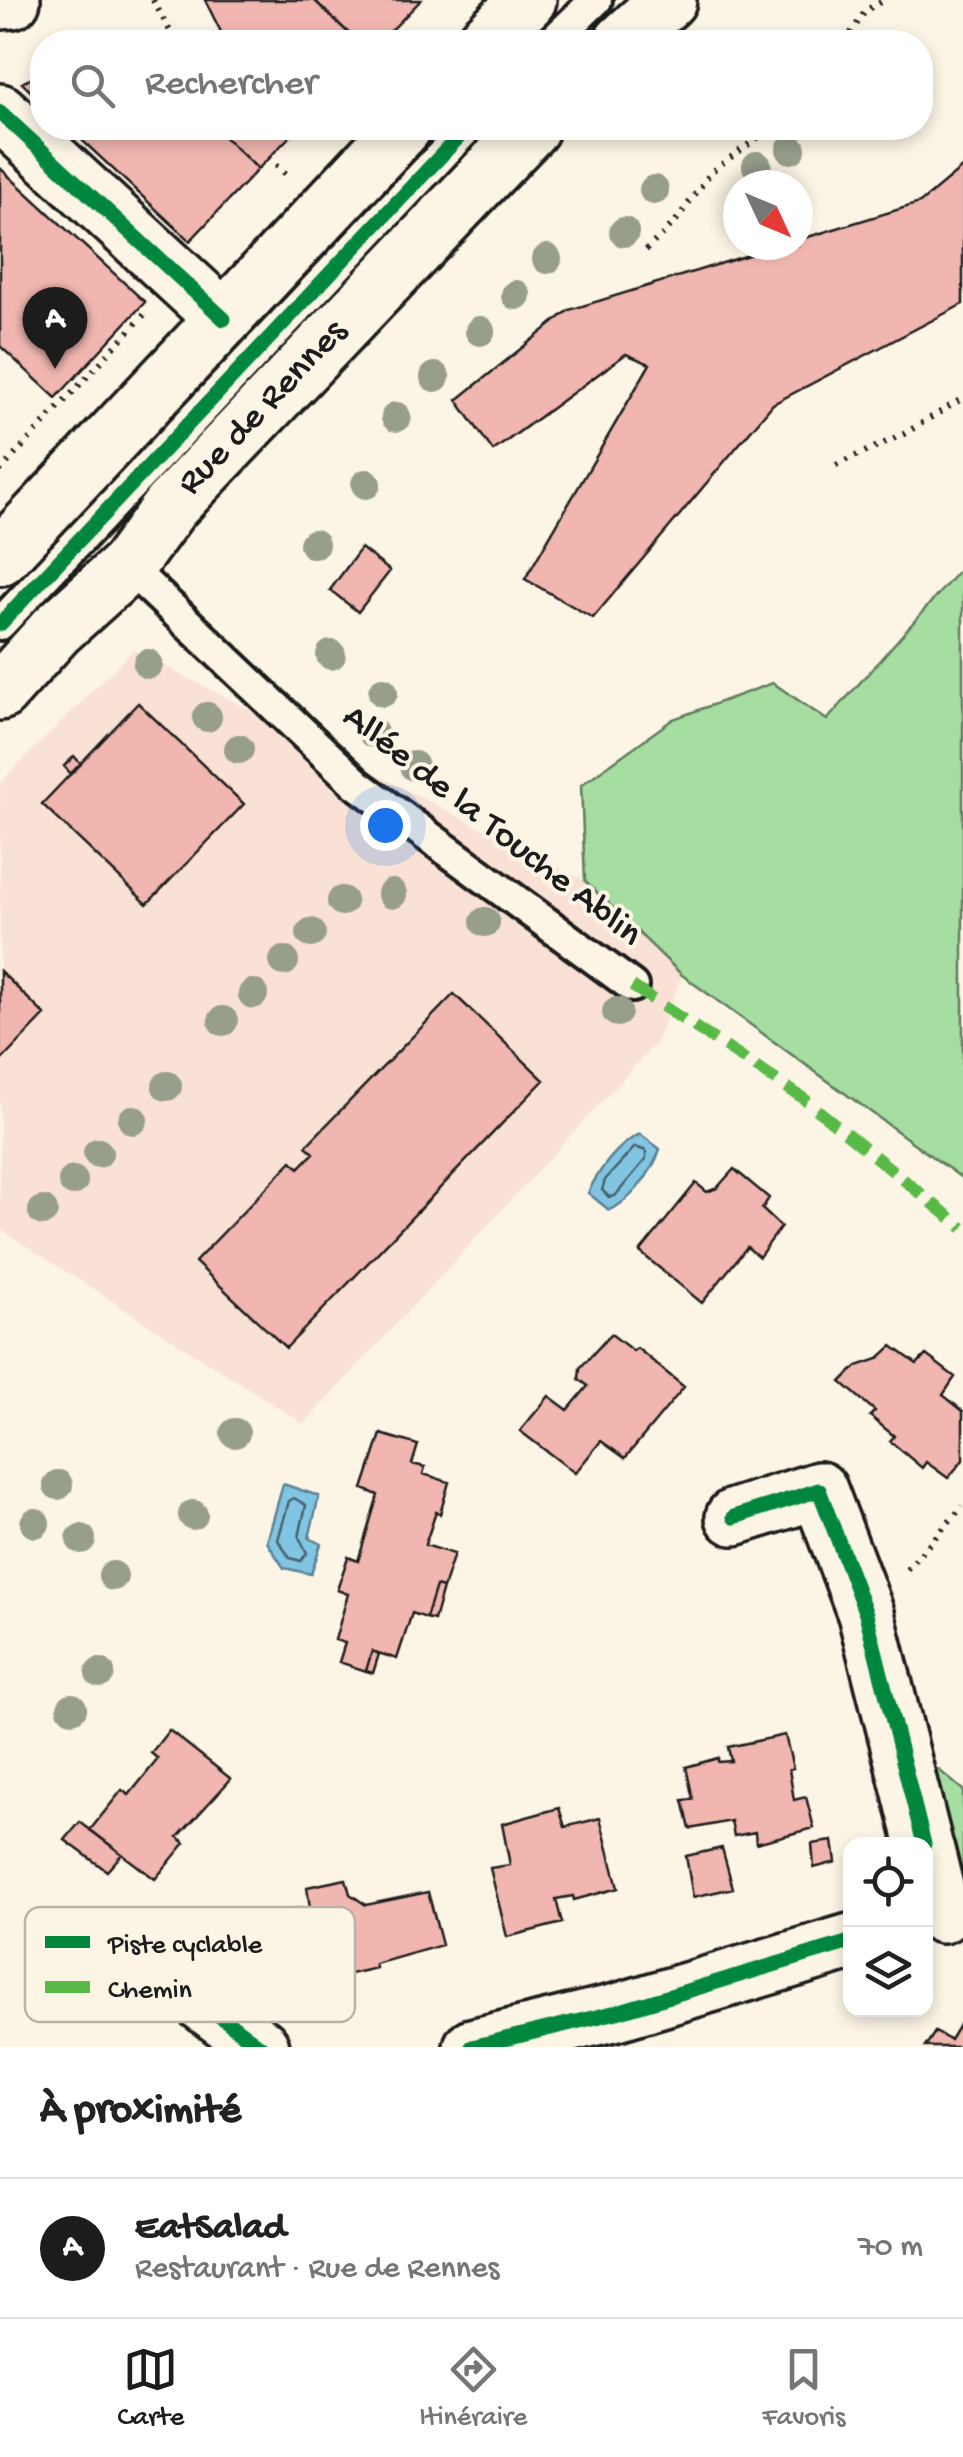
<!DOCTYPE html>
<html lang="fr">
<head>
<meta charset="utf-8">
<style>
	body { margin:0; font-family:"Gochi Hand",sans-serif; background:#f6f6f6; color:#222 }
	.controls { position:absolute; right:30px; bottom:30px; display:grid; overflow:hidden; border-radius:20px; box-shadow:0 5px 15px #0003 }
	.controls button { width:90px; height:90px; display:grid; place-items:center; padding:0; border:0; border-bottom:2px solid #e0e0e0; background:#fff; color:#222; font:50px sans-serif }
	.compass { position:absolute; left:723px; top:170px; width:90px; height:90px; border-radius:50%; background:#fff; box-shadow:0 5px 15px #0003; rotate:134deg }
	.you { position:absolute; left:385px; top:825px; width:35px; height:35px; margin:-25px; border:8px solid #fff; border-radius:50%; background:#1a73e8; box-shadow:0 0 0 15px #1a73e833 }
	.badge { display:grid; place-items:center; width:65px; height:65px; border-radius:50%; background:#1c1c1c; color:#fff; font-size:32px; font-weight:700 }
	.pin { position:absolute; translate:-50% -82px; filter:drop-shadow(0 2px 5px #0008) }
	.pin::after { content:''; position:absolute; top:52px; width:35px; height:30px; background:inherit; clip-path:polygon(0 0,100% 0,50% 100%) }
	.list { margin:0; padding:0; list-style:none }
	h2 { display:flex; justify-content:space-between; align-items:center; height:130px; margin:0; padding:0 40px; font-size:42px }
	h2 small { font-size:32px; font-weight:400; color:#767676 }
	.list li { display:grid; grid-template-columns:65px 1fr auto; gap:30px; align-items:center; box-sizing:border-box; height:140px; padding:0 40px; border-top:2px solid #e0e0e0 }
	.list b { display:block; font-size:38px; white-space:nowrap }
	.list p { margin:0; font-size:32px; white-space:nowrap; color:#767676 }
	.list em { font-size:32px; font-style:normal; color:#767676 }
	.icon { flex:none; width:55px; height:55px; fill:none; stroke:currentColor; stroke-width:2; stroke-linecap:round; stroke-linejoin:round }
	.map { position:relative; flex:none; width:963px; height:2047px; overflow:hidden }
	.search { position:absolute; background:#fff; box-shadow:0 5px 15px #0003; left:30px; right:30px; top:30px; height:110px; display:flex; align-items:center; gap:25px; box-sizing:border-box; padding:0 35px; border-radius:40px; color:#767676; font-size:38px }
	.sheet { height:270px; background:#fff }
	nav { display:flex; justify-content:space-around; align-items:center; box-sizing:border-box; height:140px; border-top:2px solid #e0e0e0; background:#fff; font-size:28px; color:#767676 }
	nav a { display:grid; justify-items:center; gap:5px }
	nav .on { color:#1c1c1c }
	.map>svg:first-child { display:block }
</style>
</head>
<body>
<div class="map">
<svg width="963" height="2047" viewBox="0 0 963 2047">
	<rect width="100%" height="100%" fill="#fcf5e5"/>
	<filter id="ink" filterUnits="userSpaceOnUse"><feTurbulence type="fractalNoise" baseFrequency=".01" numOctaves="2"/><feDisplacementMap in="SourceGraphic" scale="20" xChannelSelector="R" yChannelSelector="G"/><feConvolveMatrix kernelMatrix="1 2 1 2 8 2 1 2 1" color-interpolation-filters="sRGB"/></filter>
	<g filter="url(#ink)">
		<path fill="#f9e2d5" d="M133,650L585,881L682,975L656,1043L304,1424L0,1229V783Z"/>
		<path fill="#a6dda1" stroke="#617c5e" stroke-width="2.5" d="M963,566V1179L682,975L585,881L581,785L673,719L773,683L827,720Z
			M929,1766L939,1770L963,1790V1868L958,1864Z"/>
		<path fill="#82c5e3" stroke="#598193" stroke-width="2.5" d="M640,1134L660,1149C653,1171 631,1202 609,1210L588,1193C598,1171 617,1145 640,1134Z
			M283,1484L319,1496L309,1538L321,1544L311,1574L284,1568L267,1542Z"/>
		<g fill="none" stroke-linecap="round" stroke-linejoin="round">
			<path stroke="#45606c" stroke-width="2.5" d="M635,1147L646,1151V1159L615,1196L609,1197L602,1190L605,1180Z
				M294,1498L306,1505L299,1537L307,1553L301,1561L290,1558L278,1540L289,1501Z"/>
		</g>
		<path fill="#f1b6b0" stroke="#1c1c1c" stroke-width="2.5" d="M205,0H314L358,42H226Z
			M314,0H421L380,42H358Z
			M118,34L127,42H100Z
			M42,72V102L22,83Z
			M69,128H215L258,169L190,241Z
			M215,128H298L258,169Z
			M963,167V304L773,404L593,618L525,579L650,364L626,354L493,451L457,400L569,310L781,245H798V240L920,203Z
			M0,168L145,302L56,398L0,346Z
			M361,548L390,571L358,612L330,590Z
			M138,703L244,804L147,904L42,804Z
			M74,756L81,764L71,774L64,766Z
			M0,971L45,1015L0,1062Z
			M454,994L544,1080L286,1348L195,1262L292,1161L299,1168L314,1153L306,1146Z
			M734,1169L769,1198L762,1209L781,1227L759,1257L747,1247L702,1303L640,1252L696,1183L707,1192L717,1188Z
			M611,1334L633,1351L637,1348L684,1387L625,1458L601,1441L575,1473L520,1431L549,1396L568,1410L588,1386L579,1379L580,1368Z
			M892,1346L917,1364L926,1355L955,1377L943,1395L963,1411V1460L948,1478L926,1462L922,1468L890,1441L894,1436L870,1416L875,1411L841,1382L857,1366L878,1359Z
			M381,1434L418,1445L412,1464L425,1467L423,1474L449,1482L440,1514L436,1512L425,1545L454,1554L443,1588L436,1586L426,1618L412,1613L397,1659L372,1651L366,1671L339,1662L345,1643L335,1640L348,1594L337,1590L348,1557L358,1561L378,1495L363,1489Z
			M436,1586L443,1588L434,1620L426,1618Z
			M372,1651L379,1654L373,1673L366,1671Z
			M169,1730L231,1779L178,1837L185,1843L155,1879L90,1830L122,1790L129,1795L158,1759L151,1753Z
			M785,1735L793,1768L789,1769L794,1800L806,1797L814,1828L756,1843L755,1832L734,1836L731,1821L690,1829L683,1800L693,1799L686,1767L718,1758V1762L731,1761L728,1747Z
			M559,1808L565,1827L600,1818L618,1888L574,1900L573,1896L556,1899L562,1923L507,1937L490,1868L510,1865L502,1824Z
			M80,1822L122,1854L107,1871L65,1840Z
			M833,1841L836,1862L814,1868L812,1844Z
			M722,1848L733,1888L693,1897L686,1856Z
			M346,1879L350,1894L366,1905L428,1892L442,1945L375,1964L376,1968L337,1977L338,1986L313,1989L294,1909L310,1908L307,1887Z
			M959,2025L963,2027V2047H925L935,2032L950,2040Z"/>
		<g fill="none" stroke-linecap="round" stroke-linejoin="round">
			<g stroke="#1c1c1c" stroke-width="38">
				<path id="lane" d="M552,42L596,0
					M127,566L357,784L632,986
					M0,624L467,128"/>
			</g>
			<g stroke="#1c1c1c" stroke-width="62">
				<path id="street" d="M0,1L12,0
					M0,112L224,319
					M734,1517L819,1490L866,1614L924,1844
					M926,1850L942,1915
					M152,1965L261,2047
					M472,2047L617,2012L850,1942"/>
			</g>
			<g stroke="#1c1c1c" stroke-width="62">
				<g id="secondary">
					<path d="M485,42L528,0"/>
					<path d="M622,42L668,0"/>
					<path d="M0,557L403,128"/>
					<path id="s1" d="M0,692L56,630L127,566L170,507L531,128"/>
				</g>
			</g>
			<path stroke="#1c1c1c" stroke-width="6" stroke-dasharray="2.5 8" stroke-linecap="butt" d="M153,0L176,42
				M845,42L866,10L885,0
				M268,158L287,176
				M646,250L675,222L712,171L771,128
				M836,465L904,434L963,398
				M0,471L145,314
				M907,1569L963,1506"/>
			<use href="#lane" stroke="#fcf5e5" stroke-width="30"/>
			<use href="#street" stroke="#fcf5e5" stroke-width="55"/>
			<use href="#secondary" stroke="#fcf5e5" stroke-width="55"/>
			<path stroke="#58b947" stroke-width="12" stroke-dasharray="25 12" stroke-linecap="butt" d="M632,986L803,1098L963,1228"/>
			<g stroke="#fcf5e5" stroke-width="21">
				<path id="cycleway" d="M0,112L224,319
					M0,624L467,128
					M734,1517L819,1490L866,1614L924,1844
					M152,1965L261,2047
					M472,2047L617,2012L850,1942"/>
			</g>
			<use href="#cycleway" stroke="#00873e" stroke-width="15"/>
		</g>
		<g fill="#979e8c">
			<circle cx="791" cy="149" r="15"/>
			<circle cx="757" cy="166" r="15"/>
			<circle cx="654" cy="190" r="15"/>
			<circle cx="624" cy="232" r="15"/>
			<circle cx="547" cy="259" r="15"/>
			<circle cx="516" cy="295" r="15"/>
			<circle cx="480" cy="331" r="15"/>
			<circle cx="435" cy="377" r="15"/>
			<circle cx="396" cy="417" r="15"/>
			<circle cx="366" cy="484" r="15"/>
			<circle cx="314" cy="544" r="15"/>
			<circle cx="331" cy="655" r="15"/>
			<circle cx="148" cy="664" r="15"/>
			<circle cx="383" cy="692" r="15"/>
			<circle cx="207" cy="717" r="15"/>
			<circle cx="373" cy="733" r="15"/>
			<circle cx="239" cy="749" r="15"/>
			<circle cx="414" cy="766" r="15"/>
			<circle cx="392" cy="894" r="15"/>
			<circle cx="342" cy="901" r="15"/>
			<circle cx="485" cy="922" r="15"/>
			<circle cx="311" cy="933" r="15"/>
			<circle cx="284" cy="961" r="15"/>
			<circle cx="253" cy="994" r="15"/>
			<circle cx="617" cy="1012" r="15"/>
			<circle cx="223" cy="1021" r="15"/>
			<circle cx="167" cy="1086" r="15"/>
			<circle cx="133" cy="1120" r="15"/>
			<circle cx="98" cy="1153" r="15"/>
			<circle cx="73" cy="1181" r="15"/>
			<circle cx="43" cy="1211" r="15"/>
			<circle cx="235" cy="1433" r="15"/>
			<circle cx="58" cy="1485" r="15"/>
			<circle cx="193" cy="1515" r="15"/>
			<circle cx="35" cy="1523" r="15"/>
			<circle cx="81" cy="1539" r="15"/>
			<circle cx="113" cy="1576" r="15"/>
			<circle cx="100" cy="1673" r="15"/>
			<circle cx="72" cy="1708" r="15"/>
		</g>
	</g>
	<g text-anchor="middle" dominant-baseline="central" stroke-width="8" stroke-linejoin="round" paint-order="stroke">
		<g font-size="38" fill="#1c1c1c" stroke="#fcf5e5">
			<text stroke="none"><textPath href="#s1" startOffset="388">Rue de Rennes</textPath></text>
			<text transform="translate(491 827) rotate(38)">Allée de la Touche Ablin</text>
		</g>
	</g>
	<rect x="25" y="1907" width="330" height="115" rx="15" fill="#fcf5e5" stroke="#b9b4a9" stroke-width="2.5"/>
	<rect x="45" y="1936" width="45" height="12" fill="#00873e"/>
	<rect x="45" y="1981" width="45" height="12" fill="#58b947"/>
	<g font-size="28" fill="#1c1c1c">
		<text x="108" y="1952">Piste cyclable</text>
		<text x="108" y="1997">Chemin</text>
	</g>
</svg>
<div class="controls">
<button><svg class="icon" aria-label="locate" viewBox="0 0 24 24"><circle cx="12" cy="12" r="6"/><path d="M12 2v4M12 18v4M2 12h4M18 12h4"/></svg></button>
<button><svg class="icon" aria-label="layers" viewBox="0 0 24 24"><path d="M12 4l9 5-9 5-9-5zM3 14l9 5 9-5"/></svg></button>
</div>
<svg class="compass" viewBox="-18 -18 36 36"><path d="M0-13l5 13h-10z" fill="#e53935"/><path d="M0 13l5-13h-10z" fill="#767676"/></svg>
<div class="you"></div>
<div class="pin badge" style="left:55px;top:369px">A</div>
<div class="search"><svg class="icon" aria-label="search" viewBox="0 0 24 24"><circle cx="10" cy="10" r="6"/><path d="M15 15l6 6"/></svg>Rechercher</div>
</div>
<section class="sheet">
<h2>À proximité<small></small></h2>
<ul class="list">
<li><span class="badge">A</span><div><b>EatSalad</b><p>Restaurant · Rue de Rennes</p></div><em>70 m</em></li>
</ul>
</section>
<nav>
<a class="on"><svg class="icon" aria-label="map" viewBox="0 0 24 24"><path d="M3 6l6-2 6 2 6-2v14l-6 2-6-2-6 2zM9 4v14M15 6v14"/></svg>Carte</a>
<a><svg class="icon" aria-label="directions" viewBox="0 0 24 24"><path d="M12 3l9 9-9 9-9-9zM9 14v-3h6M13 9l2 2-2 2"/></svg>Itinéraire</a>
<a><svg class="icon" aria-label="saved" viewBox="0 0 24 24"><path d="M7 4h10v16l-5-4-5 4z"/></svg>Favoris</a>
</nav>
</body>
</html>
